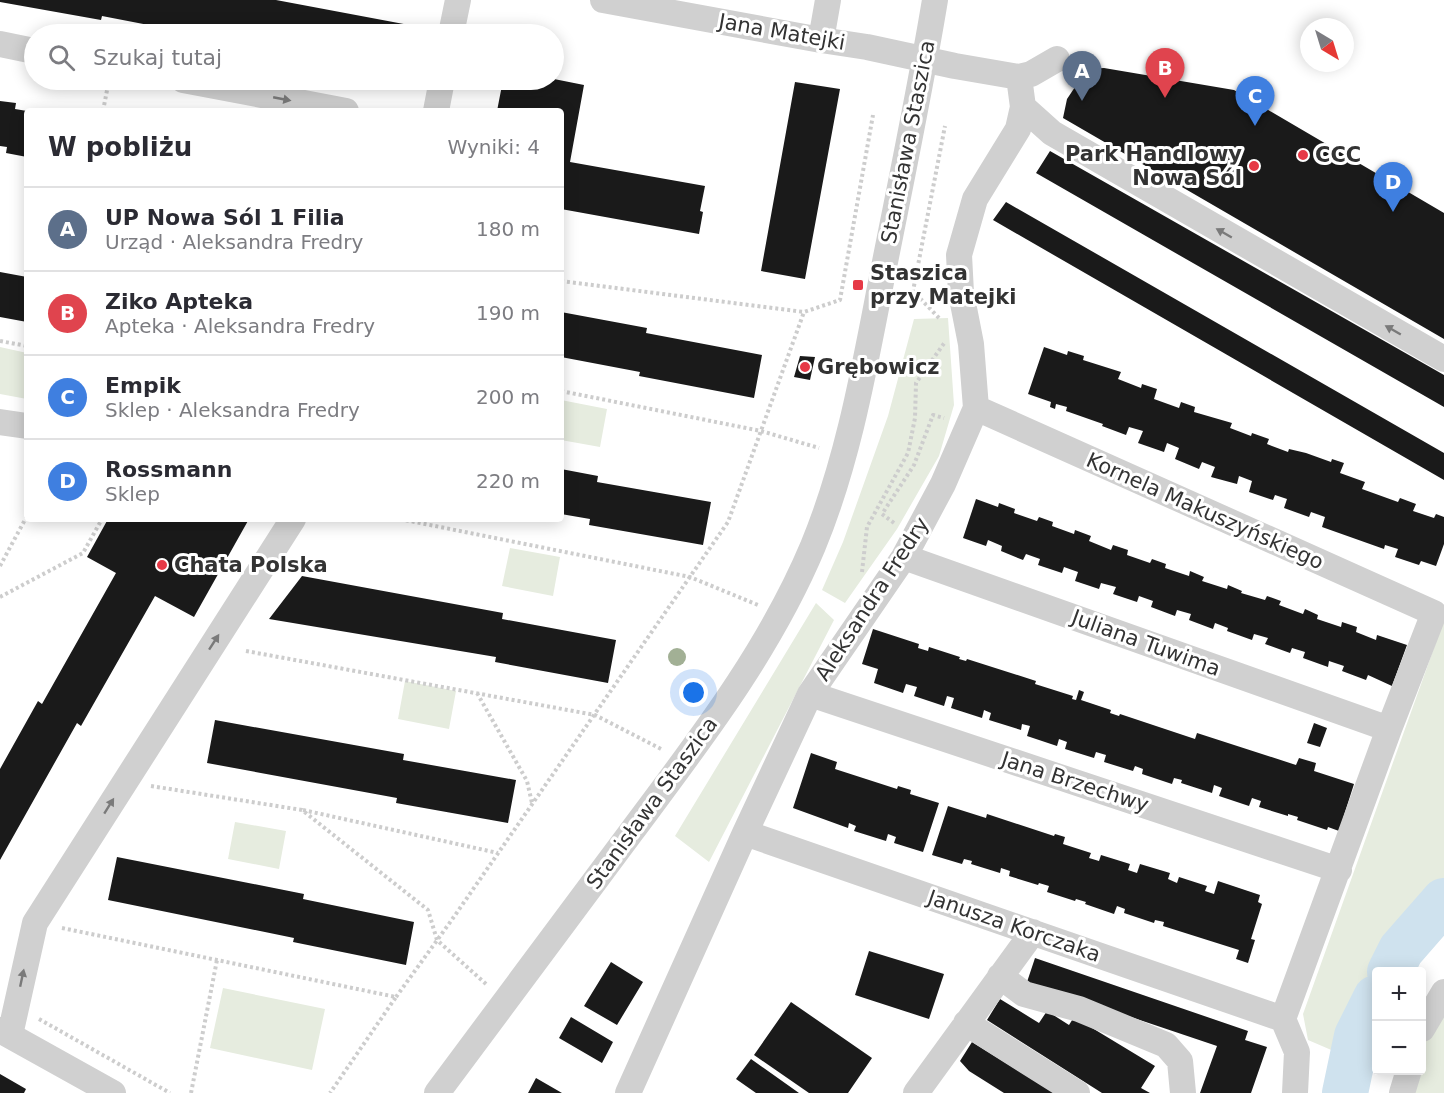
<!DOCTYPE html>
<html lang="pl">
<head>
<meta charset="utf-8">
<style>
	body { margin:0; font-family:"DejaVu Sans",sans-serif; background:#f2f2f3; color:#2b2b33 }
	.controls { position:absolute; right:18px; bottom:18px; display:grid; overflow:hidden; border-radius:6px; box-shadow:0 3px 15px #0003 }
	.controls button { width:54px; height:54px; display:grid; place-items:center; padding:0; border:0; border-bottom:2px solid #e1e1e2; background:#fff; color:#2b2b33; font:30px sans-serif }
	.compass { position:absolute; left:1300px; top:18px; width:54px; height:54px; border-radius:50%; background:#fff; box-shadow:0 3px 15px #0003; rotate:142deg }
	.you { position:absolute; left:694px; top:693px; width:21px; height:21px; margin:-15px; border:4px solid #fff; border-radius:50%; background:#1a73e8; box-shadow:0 0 0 9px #1a73e833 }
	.badge { display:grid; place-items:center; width:39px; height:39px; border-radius:50%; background:#e63946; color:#fff; font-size:20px; font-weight:700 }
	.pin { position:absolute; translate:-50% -50px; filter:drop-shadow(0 2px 3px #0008) }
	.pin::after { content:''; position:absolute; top:32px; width:21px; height:18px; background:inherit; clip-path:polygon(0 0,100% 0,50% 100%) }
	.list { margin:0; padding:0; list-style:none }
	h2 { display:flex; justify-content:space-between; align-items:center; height:78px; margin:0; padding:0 24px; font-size:26px }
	h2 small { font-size:20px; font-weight:400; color:#7c7c81 }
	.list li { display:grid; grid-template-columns:39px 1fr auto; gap:18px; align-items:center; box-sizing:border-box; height:84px; padding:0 24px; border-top:2px solid #e1e1e2 }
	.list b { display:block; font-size:22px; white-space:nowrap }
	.list p { margin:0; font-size:20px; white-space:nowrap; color:#7c7c81 }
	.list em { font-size:20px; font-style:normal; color:#7c7c81 }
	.icon { flex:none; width:33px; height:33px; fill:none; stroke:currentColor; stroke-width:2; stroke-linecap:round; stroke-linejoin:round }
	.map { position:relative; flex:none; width:1444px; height:1093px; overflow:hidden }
	.search { position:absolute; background:#fff; box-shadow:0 3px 15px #0003; left:24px; top:24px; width:540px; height:66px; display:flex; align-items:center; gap:15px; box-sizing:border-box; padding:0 21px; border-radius:33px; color:#7c7c81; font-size:22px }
	.panel { position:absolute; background:#fff; box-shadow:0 3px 15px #0003; left:24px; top:108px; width:540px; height:414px; border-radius:6px }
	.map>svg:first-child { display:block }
</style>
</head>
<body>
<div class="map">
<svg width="1444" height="1093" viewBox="0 0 1444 1093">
	<rect width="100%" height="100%" fill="#fff"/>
	<path fill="#e6ecdf" d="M948,318L954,405L939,456L897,529L845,603L822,590L843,542L888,416L914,319Z
		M0,347L27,353V399L0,394Z
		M561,400L607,409L600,447L561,440Z
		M510,548L560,557L553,596L502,586Z
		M816,603L834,620L709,862L675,836Z
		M1444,620V883L1391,944L1336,1052L1308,1040L1303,1014Z
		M405,681L456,691L449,729L398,719Z
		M235,822L286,831L279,869L228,859Z
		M223,988L325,1009L312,1070L210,1048Z
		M1444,1010V1093H1414L1419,1071L1422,1070V1059L1429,1026Z"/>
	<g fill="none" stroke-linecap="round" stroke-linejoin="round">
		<path stroke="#cfe2ee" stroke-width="46" d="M1390,972L1401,950L1444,901
			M1345,1093L1357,1036L1376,998"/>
	</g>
	<path fill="#1a1a1a" d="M0,0H276L409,25L407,34H222L196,30L195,34L102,16L101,20L0,2Z
		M1104,68L1234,90L1444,213V339L1063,118L1067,99L1087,69Z
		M554,79L584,85L570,162L705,186L700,211L703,212L699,234L561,209V111H497L503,80Z
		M795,82L840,89L805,279L761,271Z
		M0,101L16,103L15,109L27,111V157L6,153L7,147L0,146Z
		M1050,151L1444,375V407L1036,173Z
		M1006,202L1444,453V480L993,220Z
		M0,272L27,277V322L0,317Z
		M561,312L647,328L646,333L762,355L754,398L639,376L640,372L561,357Z
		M1044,347L1067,355L1068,351L1084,356L1083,360L1121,372L1118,379L1141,388L1142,384L1157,389L1154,399L1179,408L1181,402L1195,407L1194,412L1232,423L1230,428L1251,436L1252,433L1269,439L1267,444L1288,452L1289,449L1306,453L1331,462L1332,459L1344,463L1340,473L1365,482L1362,489L1398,502L1400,498L1416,504L1413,511L1434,518L1436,514L1444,517V544L1436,566L1421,561L1419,565L1395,557L1398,549L1385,545L1384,549L1322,527L1325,517L1311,512L1309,517L1284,508L1287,499L1275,495L1273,500L1249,492L1252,481L1239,476L1237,484L1211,477L1215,467L1202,462L1199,469L1175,459L1179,448L1167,443L1164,452L1138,443L1143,431L1129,427L1126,435L1102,426L1103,424L1066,411L1067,407L1056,404L1055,409L1050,407L1051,402L1028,394Z
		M800,356L815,357L810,380L794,377Z
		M561,469L598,476L597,482L711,502L703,545L589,525L590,519L561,514Z
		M976,499L998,507L999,503L1015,509L1014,513L1037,521L1039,517L1053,522L1052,526L1074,534L1075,530L1091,536L1089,541L1111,550L1113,545L1128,550L1127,555L1150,563L1152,559L1166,564L1165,568L1189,576L1190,571L1204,577L1202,581L1227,589L1228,585L1242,591L1241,593L1265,600L1267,596L1281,601L1279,605L1303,614L1305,609L1318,615L1317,619L1341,627L1342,622L1357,627L1356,632L1376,640L1377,635L1407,645L1392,686L1368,675L1366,680L1342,671L1344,666L1329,661L1328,667L1303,658L1305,652L1292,648L1290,653L1265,644L1268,638L1254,634L1252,640L1227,631L1228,628L1215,623L1213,629L1189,620L1191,614L1177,610L1175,616L1151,607L1153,601L1139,596L1137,602L1113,594L1116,587L1101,583L1099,589L1075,581L1078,572L1064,567L1062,573L1038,565L1040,559L1026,554L1023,560L1001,551L1002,546L988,540L986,546L963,538Z
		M108,519H249L194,617L155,596L81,726L77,723L0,860V769L38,701L42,704L116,573L87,557Z
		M302,576L503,613L502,619L616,640L608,683L495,662L496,657L269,619Z
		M873,629L919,644L918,648L928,651L929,647L960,657L959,659L966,661L967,659L1036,681L1035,684L1073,696L1072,699L1076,700L1079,690L1084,692L1081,700L1111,710L1110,713L1119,716L1120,714L1195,739L1197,733L1296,765L1299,758L1316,763L1314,771L1354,784L1339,831L1328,827L1327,830L1297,820L1298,817L1288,814V816L1259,807L1261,801L1252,798L1249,806L1219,796L1222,788L1214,785L1212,793L1181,783L1182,780L1174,778L1172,784L1142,774L1143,769L1135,766L1133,771L1104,762L1106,755L1096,752L1094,758L1065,749L1067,742L1059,739L1057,746L1027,736L1030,726L1022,724L1021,730L989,720L991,713L984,710L982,718L951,708L954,698L947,696L944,706L914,696L917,687L906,684L903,693L874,683L878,669L862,664Z
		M215,720L404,754L403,760L516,780L508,823L396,803L397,798L207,763Z
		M1314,723L1327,728L1320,747L1307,743Z
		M811,753L837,762L835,769L897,789L898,786L911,790L910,794L939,803L923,852L894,843L896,837L888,834L886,841L854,831L856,826L849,823L848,828L793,808Z
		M948,806L986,818L987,814L1054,836L1055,834L1065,837L1063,844L1091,853L1089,858L1099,861L1101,855L1130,864L1128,870L1137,873L1140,864L1170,873L1168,879L1177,883L1179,877L1207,886L1205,891L1214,894L1218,881L1260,895L1258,902L1262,904L1251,939L1255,940L1248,963L1236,959L1239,950L1163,926L1164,922L1155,920L1154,923L1124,913L1125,909L1117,906L1114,914L1085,904L1086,902L1076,899L1075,901L1047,892L1049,886L1039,883L1038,885L1009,876L1010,871L1001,868L1000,873L971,864L972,861L964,859L962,864L932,855Z
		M117,857L304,894L303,899L414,922L406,965L293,942L294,938L108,900Z
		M869,951L944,974L929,1019L855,995Z
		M1035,958L1248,1031L1245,1040L1267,1047L1251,1093H1200L1217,1046L1027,982Z
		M611,962L643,982L617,1025L584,1006Z
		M1000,999L1039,1023L1047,1011L1069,1025L1074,1017L1155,1066L1141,1088L1150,1093H1102L987,1020Z
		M791,1002L872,1058L848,1093H809L754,1055Z
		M571,1017L613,1042L602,1063L559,1038Z
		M972,1042L1054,1093H1004L969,1071L960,1061Z
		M751,1059L799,1093H756L736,1079Z
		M0,1074L26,1089L24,1093H0Z
		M536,1078L562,1093H528Z"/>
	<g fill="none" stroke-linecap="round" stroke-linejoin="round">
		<path stroke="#cdcdcd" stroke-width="4" stroke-dasharray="3 3" stroke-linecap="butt" d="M103,111L109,80
			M561,281L804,312
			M939,318L913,291L945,126
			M0,341L27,346
			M561,391L761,431L819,448
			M400,519L690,577L758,605
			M894,523L882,514L914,465L933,415L944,418
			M0,566L27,516
			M862,572L867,527L908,453L915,418L916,383L945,342
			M0,597L83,553L102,519
			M246,651L595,715L663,750
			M477,693L527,781L532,803
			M151,786L302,810L428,910L437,940L487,985
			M303,810L498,853
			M62,928L396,997L330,1093
			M396,997L451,921L728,522L804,312L840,300L873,115
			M39,1019L170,1093
			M191,1093L217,960"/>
		<path stroke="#d0d0d0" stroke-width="26" d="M603,0L821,40L867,47L955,66L1019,77L1023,107L1018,129L975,199L959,255L961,293L971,344L976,408L943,484L904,557L810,694L745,833L628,1093
			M451,34L458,0
			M821,40L828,0
			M0,44L34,51
			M1019,77L1031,74L1057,59
			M183,80L346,111
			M1023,107L1052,133L1444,359
			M436,111L442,80
			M976,408L1434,613L1389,729L1283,1019L1297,1052L1295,1093
			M0,422L27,426
			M904,557L1389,729
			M810,694L1339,870
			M745,833L1283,1019
			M1000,976L1024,994L1079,1009L1166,1045L1180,1061L1183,1093
			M966,1023L1077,1093
			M1422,1029L1444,992
			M0,1030L113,1093
			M10,1035L35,923L293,519
			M437,1093C502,1006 567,919 632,831C699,741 769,651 813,546C849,459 865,364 883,272C901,181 920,91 935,0
			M916,1093L1033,932
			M1402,1093L1409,1070"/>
	</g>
	<circle fill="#a2b095" cx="677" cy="657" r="9"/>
	<defs><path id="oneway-solid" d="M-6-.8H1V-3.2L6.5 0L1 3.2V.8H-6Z" transform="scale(1.5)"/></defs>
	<g fill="#7a7a7a">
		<use href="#oneway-solid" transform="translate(282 99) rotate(11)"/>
		<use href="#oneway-solid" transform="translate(1224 233) rotate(-150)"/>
		<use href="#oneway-solid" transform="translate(1393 330) rotate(-150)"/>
		<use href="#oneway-solid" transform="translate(214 642) rotate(-57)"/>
		<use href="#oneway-solid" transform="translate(109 806) rotate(-58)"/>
		<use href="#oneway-solid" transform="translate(22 978) rotate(-78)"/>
	</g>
	<g fill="#e63946" stroke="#fff" stroke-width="2">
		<circle cx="1303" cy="155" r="6"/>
		<circle cx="1254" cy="166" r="6"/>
		<rect x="852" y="279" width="12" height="12" rx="3"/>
		<circle cx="805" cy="367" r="6"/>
		<circle cx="162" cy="565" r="6"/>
	</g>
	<g text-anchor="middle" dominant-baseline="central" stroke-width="6" stroke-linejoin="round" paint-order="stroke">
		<g font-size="21" fill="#333" stroke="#fff">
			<text transform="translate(782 32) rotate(10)">Jana Matejki</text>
			<text transform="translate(908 142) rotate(-79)">Stanisława Staszica</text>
			<text transform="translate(1205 511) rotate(24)">Kornela Makuszyńskiego</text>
			<text transform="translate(872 599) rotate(-57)">Aleksandra Fredry</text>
			<text transform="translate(1146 643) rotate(20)">Juliana Tuwima</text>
			<text transform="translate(1075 782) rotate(18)">Jana Brzechwy</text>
			<text transform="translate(652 803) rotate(-54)">Stanisława Staszica</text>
			<text transform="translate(1014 926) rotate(19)">Janusza Korczaka</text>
		</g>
		<g font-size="21" font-weight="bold" fill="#333" stroke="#fff" text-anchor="start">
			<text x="1242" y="154" text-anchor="end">Park Handlowy<tspan x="1242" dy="24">Nowa Sól</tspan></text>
			<text x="1315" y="155">CCC</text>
			<text x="870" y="273">Staszica<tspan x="870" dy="24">przy Matejki</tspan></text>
			<text x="817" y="367">Grębowicz</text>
			<text x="174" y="565">Chata Polska</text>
		</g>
	</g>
</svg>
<div class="controls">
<button>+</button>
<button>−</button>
</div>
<svg class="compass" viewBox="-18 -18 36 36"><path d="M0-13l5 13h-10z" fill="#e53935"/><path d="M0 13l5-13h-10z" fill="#7c7c81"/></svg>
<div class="you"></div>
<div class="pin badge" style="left:1082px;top:101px;background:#5c6f8a">A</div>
<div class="pin badge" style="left:1165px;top:98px;background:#e0444e">B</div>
<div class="pin badge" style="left:1255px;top:126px;background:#3f7fe0">C</div>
<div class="pin badge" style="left:1393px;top:212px;background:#3f7fe0">D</div>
<div class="search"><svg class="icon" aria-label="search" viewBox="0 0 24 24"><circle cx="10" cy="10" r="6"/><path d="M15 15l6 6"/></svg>Szukaj tutaj</div>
<section class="panel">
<h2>W pobliżu<small>Wyniki: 4</small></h2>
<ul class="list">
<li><span class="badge" style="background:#5c6f8a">A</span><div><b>UP Nowa Sól 1 Filia</b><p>Urząd · Aleksandra Fredry</p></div><em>180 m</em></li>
<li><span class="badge" style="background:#e0444e">B</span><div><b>Ziko Apteka</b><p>Apteka · Aleksandra Fredry</p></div><em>190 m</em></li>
<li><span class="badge" style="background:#3f7fe0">C</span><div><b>Empik</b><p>Sklep · Aleksandra Fredry</p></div><em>200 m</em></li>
<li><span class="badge" style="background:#3f7fe0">D</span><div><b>Rossmann</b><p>Sklep</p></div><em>220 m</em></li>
</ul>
</section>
</div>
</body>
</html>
